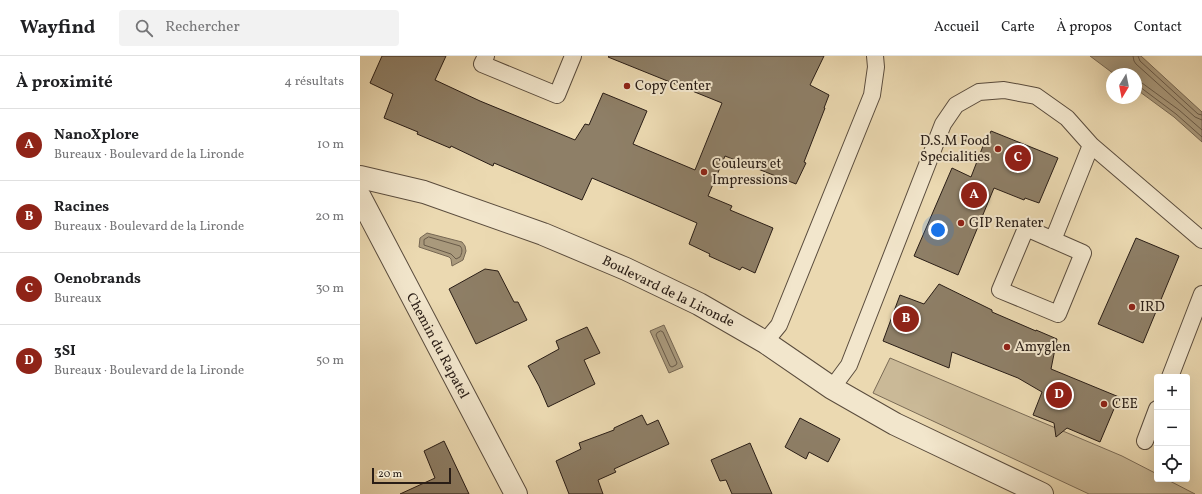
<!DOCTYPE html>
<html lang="fr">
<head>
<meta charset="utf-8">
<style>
	body { margin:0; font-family:Vollkorn,serif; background:#f2f2f2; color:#202124 }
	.controls { position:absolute; right:12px; bottom:12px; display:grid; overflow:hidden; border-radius:4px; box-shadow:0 4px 16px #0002 }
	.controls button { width:36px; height:36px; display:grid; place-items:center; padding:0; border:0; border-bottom:1px solid #e0e0e0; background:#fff; color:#202124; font:20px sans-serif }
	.compass { position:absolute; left:746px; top:12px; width:36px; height:36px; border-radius:50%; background:#fff; box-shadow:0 4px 16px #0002; rotate:190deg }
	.scale { position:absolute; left:12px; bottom:10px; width:79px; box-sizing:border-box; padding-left:4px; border:2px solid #291d16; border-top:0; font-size:11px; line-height:14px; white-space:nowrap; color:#291d16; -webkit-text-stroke:3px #f2e6cc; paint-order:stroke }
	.you { position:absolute; left:578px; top:174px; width:14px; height:14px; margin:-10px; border:3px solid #fff; border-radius:50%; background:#1a73e8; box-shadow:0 0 0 6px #1a73e833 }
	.badge { display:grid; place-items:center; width:26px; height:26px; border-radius:50%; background:#8f2418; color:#fff; font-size:13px; font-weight:700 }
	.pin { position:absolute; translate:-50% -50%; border:2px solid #fff; box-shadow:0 1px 4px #0006 }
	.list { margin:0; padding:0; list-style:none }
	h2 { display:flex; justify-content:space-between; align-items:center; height:52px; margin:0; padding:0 16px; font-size:17px }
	h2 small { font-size:13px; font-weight:400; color:#757577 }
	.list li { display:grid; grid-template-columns:26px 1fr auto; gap:12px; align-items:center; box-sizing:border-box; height:72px; padding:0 16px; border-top:1px solid #e0e0e0 }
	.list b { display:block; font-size:15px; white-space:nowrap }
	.list p { margin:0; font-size:13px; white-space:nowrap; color:#757577 }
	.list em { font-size:13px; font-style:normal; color:#757577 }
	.icon { flex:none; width:22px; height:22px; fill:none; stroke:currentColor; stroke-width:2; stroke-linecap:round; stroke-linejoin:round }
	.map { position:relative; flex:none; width:842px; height:438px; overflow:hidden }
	header { display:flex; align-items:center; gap:24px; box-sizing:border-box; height:56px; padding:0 20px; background:#fff; border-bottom:1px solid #e0e0e0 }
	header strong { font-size:19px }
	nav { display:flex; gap:22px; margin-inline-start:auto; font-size:14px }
	.search { width:280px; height:36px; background:#f2f2f2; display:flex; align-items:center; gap:10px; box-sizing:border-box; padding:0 14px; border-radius:4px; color:#757577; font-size:15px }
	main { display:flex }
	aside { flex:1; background:#fff }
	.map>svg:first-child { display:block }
</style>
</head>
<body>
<header>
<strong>Wayfind</strong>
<div class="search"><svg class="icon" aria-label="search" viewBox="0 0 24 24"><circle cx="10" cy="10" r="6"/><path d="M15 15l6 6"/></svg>Rechercher</div>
<nav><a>Accueil</a><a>Carte</a><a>À propos</a><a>Contact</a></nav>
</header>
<main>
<aside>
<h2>À proximité<small>4 résultats</small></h2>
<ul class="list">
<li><span class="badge">A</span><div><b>NanoXplore</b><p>Bureaux · Boulevard de la Lironde</p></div><em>10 m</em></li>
<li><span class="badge">B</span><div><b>Racines</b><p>Bureaux · Boulevard de la Lironde</p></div><em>20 m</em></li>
<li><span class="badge">C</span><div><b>Oenobrands</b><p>Bureaux</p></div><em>30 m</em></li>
<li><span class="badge">D</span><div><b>3SI</b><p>Bureaux · Boulevard de la Lironde</p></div><em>50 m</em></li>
</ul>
</aside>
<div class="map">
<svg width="842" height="438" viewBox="0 0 842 438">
	<rect width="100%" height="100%" fill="#ebd9b1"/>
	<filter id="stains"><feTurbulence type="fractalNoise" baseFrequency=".005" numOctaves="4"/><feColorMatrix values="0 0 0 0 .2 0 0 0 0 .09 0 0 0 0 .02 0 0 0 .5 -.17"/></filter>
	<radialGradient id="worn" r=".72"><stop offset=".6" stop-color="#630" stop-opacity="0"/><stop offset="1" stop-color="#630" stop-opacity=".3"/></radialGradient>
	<path fill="#cab997" stroke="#7a6b56" d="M530,302L762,400L797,418V423H806L835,438H729L513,337Z"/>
	<path fill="#a9997c" stroke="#766753" d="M730,0H781L842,56V86L814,61L776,33V18H754Z
		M67,177L102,186L105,190L106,195L103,204L92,210L91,203L89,201L59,191L60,182Z
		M304,269L323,311L309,317L290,275Z"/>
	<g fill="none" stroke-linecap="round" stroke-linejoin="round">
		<path stroke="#695b49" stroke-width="1" d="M773,0L774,5L776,8L835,61L842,64
			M778,0L780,5L838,58L842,59
			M776,25L782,27L819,54L842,74
			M776,30L780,31L816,58L842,81
			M69,181L100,190C103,193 102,197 100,201L96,203L91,198L64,189V184Z
			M301,275L303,276L317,307L316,309L312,311L310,310L296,279L297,277Z"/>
	</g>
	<path fill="#8e7f67" stroke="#291d16" d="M22,0H86L75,24L120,45L215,84L225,68L229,69L243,37L287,55L273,88L335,114L362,47L248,1L249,0H464L450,29L469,39L464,52H465L444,106L446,107L436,128L365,100L348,140L372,150L370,154L413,172L395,217L382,211L380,214L349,200L350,198L329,188L337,167L284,144L232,122L222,144L134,107L133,110L91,90L90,92L57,78L58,76L24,62L33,38L10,27Z
		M631,75L698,102L679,147L665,142L664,144L634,132L598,219L554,200L592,112L611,121L623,90H624Z
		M776,182L819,200L783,287L738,268Z
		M125,213L138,215L154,246H158L167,264L116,288L89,233Z
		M579,228L632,254V256L676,275V274L697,283L691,313L759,341L740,386L707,372L696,381L694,367L673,359L682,336L658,322L592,296L589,312L523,285L540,239L564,248Z
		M227,271L240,297L224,304L235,328L188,351L179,330L168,310L199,293L196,285Z
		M282,359L287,369L298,364L309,388L254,413L256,416L238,424L243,438H209L196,405L221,393L219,387L254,374V372Z
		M440,362L480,383L468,406L449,396L446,403L425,391Z
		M84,385L109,438H40L75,422L64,395Z
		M390,387L402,415L412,438H372L366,424L360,425L351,404Z"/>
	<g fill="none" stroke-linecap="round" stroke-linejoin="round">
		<g stroke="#5a4c3d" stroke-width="18">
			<path id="service" d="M126,0L122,8L197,39L213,0
				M666,172L723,197L698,258L640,234Z
				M693,184L731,89
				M405,286L419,269L512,39L516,11L515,0
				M810,321L842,238
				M472,332L489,309L583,68L596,49L619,36L644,34L676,40L707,62L731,89L842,184
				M785,385L797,353"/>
		</g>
		<g stroke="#5a4c3d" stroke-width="24">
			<path id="minor" d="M0,141L156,438"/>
		</g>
		<g stroke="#5a4c3d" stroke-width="24">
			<path id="tertiary" d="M0,121L64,136L183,178L266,213L339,248L405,286L472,332L535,368L682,438"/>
		</g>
		<use href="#service" stroke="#f2e6cc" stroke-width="16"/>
		<use href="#minor" stroke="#f2e6cc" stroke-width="22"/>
		<use href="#tertiary" stroke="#f2e6cc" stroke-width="22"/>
	</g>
	<g fill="#8f2418" stroke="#f2e6cc" stroke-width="1.5">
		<circle cx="267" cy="30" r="4"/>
		<circle cx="638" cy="93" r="4"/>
		<circle cx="344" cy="116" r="4"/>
		<circle cx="601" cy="167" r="4"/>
		<circle cx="772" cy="251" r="4"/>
		<circle cx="647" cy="291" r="4"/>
		<circle cx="744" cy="348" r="4"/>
	</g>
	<g text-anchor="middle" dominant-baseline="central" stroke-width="4" stroke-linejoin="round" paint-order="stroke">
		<g font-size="14" fill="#291d16" stroke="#f2e6cc" text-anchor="start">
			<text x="275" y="30">Copy Center</text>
			<text x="630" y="85" text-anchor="end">D.S.M Food<tspan x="630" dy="16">Specialities</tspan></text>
			<text x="352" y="108">Couleurs et<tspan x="352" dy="16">Impressions</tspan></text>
			<text x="609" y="167">GIP Renater</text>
			<text x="780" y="251">IRD</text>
			<text x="655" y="291">Amyglen</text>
			<text x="752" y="348">CEE</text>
		</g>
		<g font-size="14" fill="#291d16" stroke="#f2e6cc">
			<text transform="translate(308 236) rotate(26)">Boulevard de la Lironde</text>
			<text transform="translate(77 290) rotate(62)">Chemin du Rapatel</text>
		</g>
	</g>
	<rect width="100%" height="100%" filter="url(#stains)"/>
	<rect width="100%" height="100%" fill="url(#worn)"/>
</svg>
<div class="controls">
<button>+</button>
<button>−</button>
<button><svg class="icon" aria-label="locate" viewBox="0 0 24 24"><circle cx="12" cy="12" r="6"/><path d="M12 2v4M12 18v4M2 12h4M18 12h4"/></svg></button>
</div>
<svg class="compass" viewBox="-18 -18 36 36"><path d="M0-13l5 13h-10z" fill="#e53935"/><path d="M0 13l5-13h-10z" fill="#757577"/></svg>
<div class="scale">20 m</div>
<div class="you"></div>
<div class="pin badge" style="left:614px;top:139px">A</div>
<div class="pin badge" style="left:546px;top:263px">B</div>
<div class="pin badge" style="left:658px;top:102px">C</div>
<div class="pin badge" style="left:699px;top:339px">D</div>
</div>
</main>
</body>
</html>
